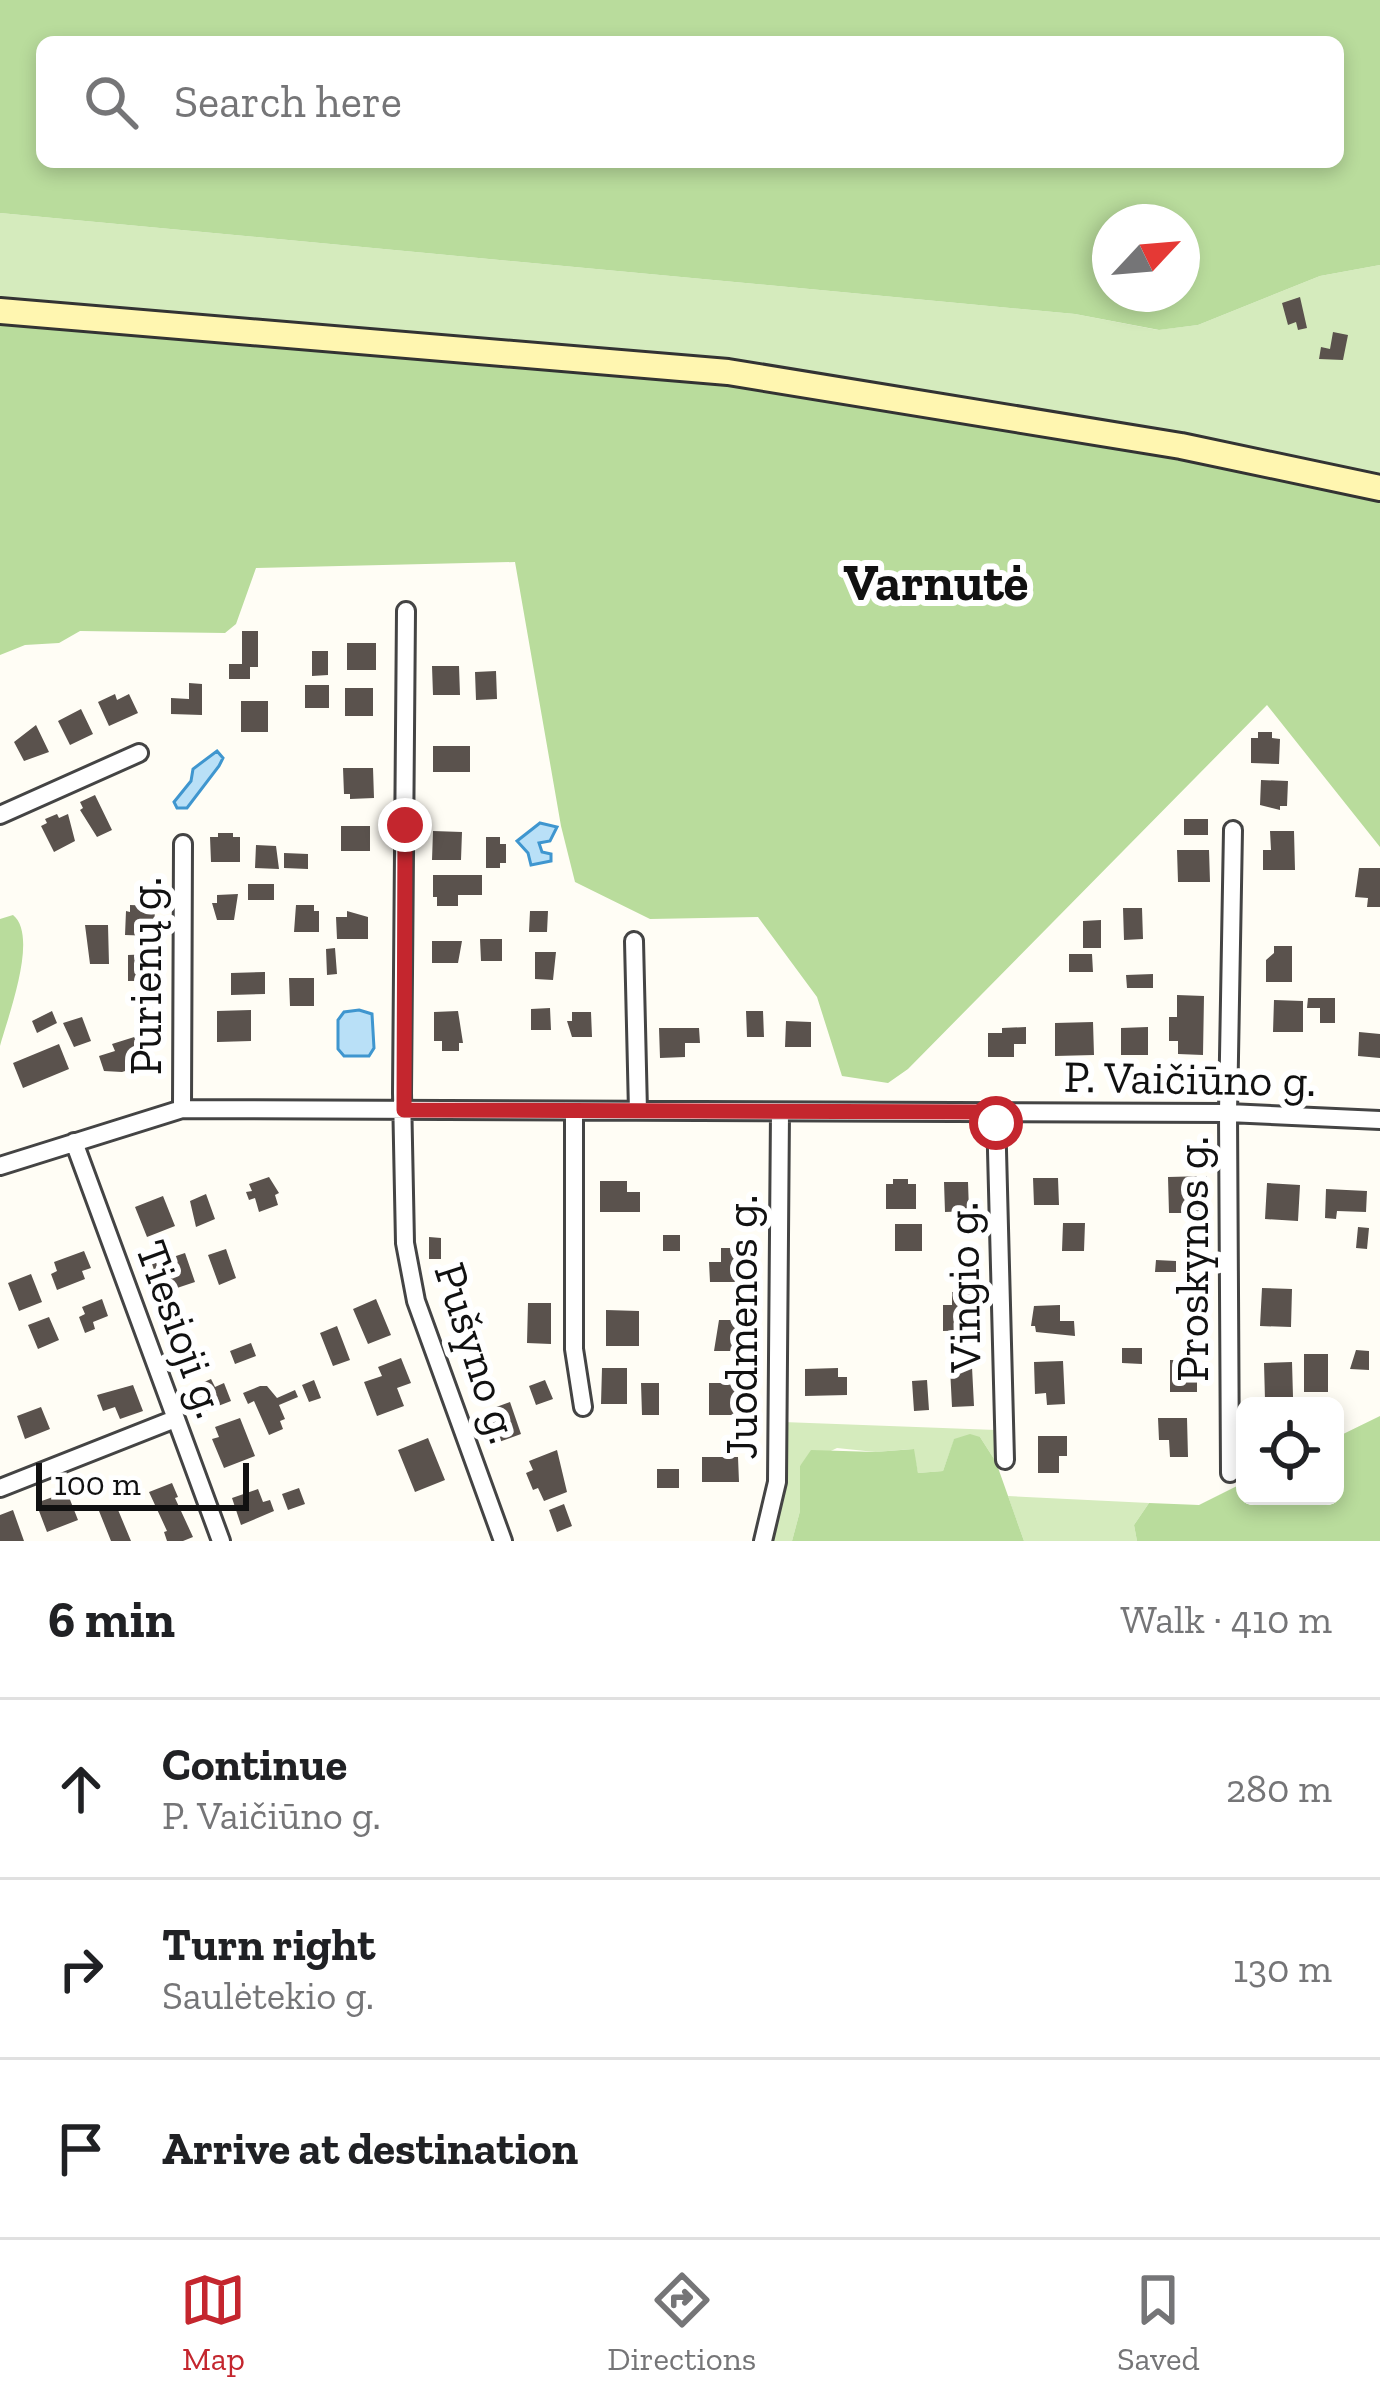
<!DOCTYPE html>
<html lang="en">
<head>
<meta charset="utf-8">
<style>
	body { margin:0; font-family:"Zilla Slab",serif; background:#f6f6f6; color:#202124 }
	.controls { position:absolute; right:36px; bottom:36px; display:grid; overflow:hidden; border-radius:18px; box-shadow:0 6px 18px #0003 }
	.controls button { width:108px; height:108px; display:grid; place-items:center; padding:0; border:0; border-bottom:3px solid #e0e0e0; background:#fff; color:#202124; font:60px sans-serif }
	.compass { position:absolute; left:1092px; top:204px; width:108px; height:108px; border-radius:50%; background:#fff; box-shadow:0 6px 18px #0003; rotate:64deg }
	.scale { position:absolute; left:36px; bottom:30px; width:213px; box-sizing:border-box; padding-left:12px; border:6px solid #111; border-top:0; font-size:33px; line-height:42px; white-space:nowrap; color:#111; -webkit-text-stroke:9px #fff; paint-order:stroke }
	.stop { position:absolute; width:36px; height:36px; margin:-27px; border:9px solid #c4262e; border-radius:50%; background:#fff }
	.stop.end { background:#c4262e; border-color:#fff; box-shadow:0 3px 12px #0008 }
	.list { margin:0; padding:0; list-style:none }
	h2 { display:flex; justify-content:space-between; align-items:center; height:156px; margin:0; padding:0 48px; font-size:51px }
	h2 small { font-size:39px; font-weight:400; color:#757577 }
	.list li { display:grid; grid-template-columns:78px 1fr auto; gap:36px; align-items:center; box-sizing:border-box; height:180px; padding:0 48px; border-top:3px solid #e0e0e0 }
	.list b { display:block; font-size:45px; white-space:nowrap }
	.list p { margin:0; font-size:39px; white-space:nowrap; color:#757577 }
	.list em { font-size:39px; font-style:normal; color:#757577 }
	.icon { flex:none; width:66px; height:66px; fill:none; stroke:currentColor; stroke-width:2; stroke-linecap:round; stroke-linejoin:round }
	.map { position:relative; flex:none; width:1380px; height:1541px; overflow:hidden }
	.search { position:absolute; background:#fff; box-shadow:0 6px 18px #0003; left:36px; right:36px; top:36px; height:132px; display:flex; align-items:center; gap:30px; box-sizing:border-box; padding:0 42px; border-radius:18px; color:#757577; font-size:45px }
	.sheet { height:696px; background:#fff }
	nav { display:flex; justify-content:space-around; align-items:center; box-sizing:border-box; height:168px; border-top:3px solid #e0e0e0; background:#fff; font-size:33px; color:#757577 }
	nav a { display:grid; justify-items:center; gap:6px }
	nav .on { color:#c4262e }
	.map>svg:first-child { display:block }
</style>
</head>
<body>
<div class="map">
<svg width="1380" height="1541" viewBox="0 0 1380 1541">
	<rect width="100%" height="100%" fill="#fffdf5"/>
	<path fill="#d5ebbd" d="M0,213L1075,314L1158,330L1198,325L1320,276L1380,265V476L745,363L0,299Z
		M783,1422L996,1430V1462L980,1437L954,1440L943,1471L918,1473L913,1449L875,1452L837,1448L800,1466V1511L792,1541H770Z
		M1008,1496L1149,1503L1134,1525L1137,1541H1024Z"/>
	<path fill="#b9dc9c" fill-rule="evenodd" d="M0,0H1380V265L1320,276L1198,325L1159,330L1075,314L0,213ZM1338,42V162H42V42ZM1182,222V294H1110V222Z
		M0,319L696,379L1127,448L1380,500V847L1267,705L908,1069L888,1083L842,1076L817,997L758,917L650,919L575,882L561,826L515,562L256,568L236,624L225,633L80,631L59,643L25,645L0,655Z
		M13,915C39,936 8,1016 0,1046V919Z
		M1380,1416V1541H1137L1134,1525L1149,1503L1199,1505L1245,1482V1496H1335V1438Z
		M970,1434L980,1437L996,1462L1024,1541H792L800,1511V1466L811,1450L875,1452L914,1449L918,1473L943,1471L954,1439Z"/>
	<path fill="#b9e0f7" stroke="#3f96cf" stroke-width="3" d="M217,751L223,758L219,766L187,808H177L174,802L191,781L193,769Z
		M540,823L557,827L550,841L539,843L542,852L551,854V861L531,865L528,853L517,841Z
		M359,1010L372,1014L374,1048L369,1056H344L338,1049V1020L344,1012Z"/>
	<path fill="#5a524d" d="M1300,297L1307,328L1298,330L1296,322L1288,325L1282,303Z
		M1333,332L1348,335L1343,360L1319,359L1321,347L1330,349Z
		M242,631H258V667H250V679H229V664H242Z
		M347,643H376V670H347Z
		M312,651H328V675L312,676Z
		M432,666H459L460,695H433Z
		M496,671L497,699L476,700L475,672Z
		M189,683L202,684V715L171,714V698L189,699Z
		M305,685H329V708H305Z
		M345,688H373V716H345Z
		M115,694L117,700L129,694L138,713L109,726L98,702Z
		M241,701H268V732H241Z
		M81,709L93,734L70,745L58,721Z
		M36,725L49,752L24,761L14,742Z
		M1258,732H1272V738L1280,739L1279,764L1251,763V738H1258Z
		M433,746H470V772H433Z
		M343,768H373L374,798L350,799V794H344Z
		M1261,780L1288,781L1287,806H1280V810L1260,805Z
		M95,795L112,830L97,837L80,810L83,808L80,802Z
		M57,814L59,818L68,814L75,841L54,852L41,826L47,823L45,819Z
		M1184,819H1208V835H1184Z
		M341,826H370V851H341Z
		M433,831L462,832L461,860H432Z
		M1270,831H1294L1295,870H1263V850H1271Z
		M218,833H233V837H240V862H211L210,837H218Z
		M486,837H500V844H506V863H500V868H486Z
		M256,845L276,846L279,869L255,868Z
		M1177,850H1209L1210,882H1178Z
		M284,853L308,854V869L284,868Z
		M1359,868H1380V907H1367L1368,898L1355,897Z
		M433,875H482V895H458V906H437V897H433Z
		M248,884H274V900H248Z
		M238,894L234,920H217L212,903H217V895Z
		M130,905L155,906L154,936L125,935L126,911L130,912Z
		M296,905H314V911H319V932H294Z
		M1123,908H1142L1143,939L1124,940Z
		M347,911L368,917V939H337L336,917H347Z
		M530,911H548L547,932H529Z
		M1101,920V948H1083V921Z
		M85,925H108L109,964H90Z
		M480,939H502V961H481Z
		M432,941H462L458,963H432Z
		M1274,946H1292V982H1266V960L1274,953Z
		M335,948L337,974L327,975L326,949Z
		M535,952H556L553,980L535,979Z
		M151,954V981H128V955Z
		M1069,954H1092L1093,972H1069Z
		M265,972V994L231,995V973Z
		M1153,974V988H1127L1126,975Z
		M289,978H314V1006H290Z
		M1177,995L1204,996L1203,1055L1178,1054V1041H1169V1017H1177Z
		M1308,998H1335V1023H1320V1008H1307Z
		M1274,1000L1303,1001V1032H1273Z
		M550,1008L551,1030H531V1009Z
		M251,1010V1041L217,1042V1011Z
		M52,1011L57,1023L37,1033L32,1021Z
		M458,1011L463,1043H459V1051H442V1041H434V1012Z
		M746,1011H763L764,1037H747Z
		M572,1012H591L592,1037H572L567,1021H572Z
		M82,1017L91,1041L74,1047L63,1023Z
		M786,1021L811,1022V1047H785Z
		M1093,1022L1094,1055L1055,1056V1023Z
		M1026,1027V1044H1014V1057H988V1033H1002V1028Z
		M1148,1027V1055H1121V1028Z
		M659,1028H699L700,1043H685V1057L660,1058Z
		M1359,1032L1380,1034V1058L1358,1056Z
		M147,1033L156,1061L122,1072L104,1071L99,1056L115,1051L112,1044Z
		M59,1044L69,1069L23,1088L13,1063Z
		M1207,1176V1213H1169L1168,1177Z
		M269,1177L279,1193L275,1195L278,1205L259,1212L255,1198L249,1200L246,1192L252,1191L249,1184Z
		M1033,1178H1058L1059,1205H1034Z
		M893,1179H908V1184H916V1209H886V1184H893Z
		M600,1181H627V1192H640V1212H600Z
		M944,1182H968L969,1211L945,1212Z
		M1267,1183L1300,1185L1298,1221L1265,1219Z
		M1326,1189L1367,1191L1366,1212L1337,1211L1336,1219L1325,1218Z
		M206,1194L215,1219L196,1227L190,1201Z
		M163,1196L175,1226L147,1237L135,1207Z
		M1063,1223H1085L1084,1251H1062Z
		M895,1224H922V1251H895Z
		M1358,1227L1369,1228L1367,1249L1356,1248Z
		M663,1235H680V1251H663Z
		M429,1237L441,1238V1259H429Z
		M721,1248H742V1282H710L709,1262H721Z
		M226,1249L236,1278L219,1285L208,1255Z
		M84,1251L91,1268L82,1271L85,1279L57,1290L51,1274L57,1271L54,1262Z
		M185,1253L195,1282L162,1293L152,1264Z
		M1156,1260L1176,1261V1272H1155Z
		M31,1274L42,1302L19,1311L8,1283Z
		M1262,1288L1292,1289L1291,1327L1260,1326Z
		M970,1291L974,1330L943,1331V1305H952V1292Z
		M102,1299L108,1316L93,1322L95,1329L85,1333L79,1317L85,1314L82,1307Z
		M376,1299L391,1335L368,1344L353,1309Z
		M528,1303H551V1344L527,1343Z
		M1060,1305V1321H1074L1075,1336L1036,1332L1035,1326H1031L1034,1306Z
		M606,1310L639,1311V1346H606Z
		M49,1317L59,1340L38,1349L28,1325Z
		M719,1320H746L747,1351H714Z
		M337,1326L350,1360L333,1366L320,1333Z
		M251,1343L256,1356L235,1364L230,1351Z
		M1122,1348H1142V1364L1122,1363Z
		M1356,1350L1369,1351V1370L1350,1369Z
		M1304,1354H1328V1392H1304Z
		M401,1358L411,1383L397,1388L404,1406L377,1416L364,1382L382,1376L378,1367Z
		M1170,1360H1197V1392H1170Z
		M1063,1361L1065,1404L1047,1405L1046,1393L1035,1394L1034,1362Z
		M1292,1362L1293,1397L1265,1400L1264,1363Z
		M972,1367L974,1406L952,1407L950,1368Z
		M602,1368H627V1404H601Z
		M838,1368V1377H847V1395L805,1396V1369Z
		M211,1379L215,1387L224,1383L231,1401L200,1413L190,1388Z
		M314,1380L321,1398L309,1402L302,1385Z
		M545,1380L553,1399L536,1405L529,1386Z
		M927,1380L929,1410L914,1411L912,1381Z
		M641,1383H659V1415H642Z
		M709,1383H743V1415H709Z
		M133,1385L143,1411L120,1419L115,1407L103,1411L97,1395Z
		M260,1386H267L277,1398L295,1390L298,1397L279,1405L285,1419L280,1421L283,1429L269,1435L254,1401L248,1404L243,1393Z
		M510,1402L521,1434L499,1442L488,1410Z
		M41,1407L50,1429L25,1439L17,1416Z
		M240,1418L255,1456L224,1468L212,1439L219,1437L215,1427Z
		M1158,1418H1187L1188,1457H1170L1169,1440H1159Z
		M734,1429H746V1448H734Z
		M1038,1436H1067V1456H1059V1473H1038Z
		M428,1438L445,1480L415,1492L398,1450Z
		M557,1450L567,1492L544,1501L538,1488L533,1490L526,1473L533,1470L529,1461Z
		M702,1457H738L739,1482H702Z
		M657,1469H679V1488H657Z
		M172,1483L178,1497L175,1498L193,1537L183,1541H167L164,1532L167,1531L149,1492Z
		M299,1488L305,1504L288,1510L282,1494Z
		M258,1489L263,1502L270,1500L274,1511L241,1525L232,1498Z
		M67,1492L78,1520L47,1532L36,1503Z
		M564,1504L572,1526L557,1532L549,1510Z
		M116,1505L131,1541H111L99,1511Z
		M13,1510L24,1541H0V1515Z"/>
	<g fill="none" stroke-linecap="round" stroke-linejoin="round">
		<g stroke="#444" stroke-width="22">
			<path id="street" d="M406,611L402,1093L405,1243L416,1301L503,1541
				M0,815L139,753
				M634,941L638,1111
				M182,1109L183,844
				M574,1111V1349L583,1407
				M996,1112L1005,1460
				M74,1142L221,1541
				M0,1166L182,1109L1228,1113L1380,1120
				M1230,1473L1228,1113L1233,830
				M0,1488L175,1419
				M763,1541L777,1482L780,1112"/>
		</g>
		<g stroke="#333" stroke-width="30">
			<path id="secondary" d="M0,311L728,372L1181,446L1380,488"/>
		</g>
		<use href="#street" stroke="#fff" stroke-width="16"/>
		<use href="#secondary" stroke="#fff6b0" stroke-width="24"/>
	</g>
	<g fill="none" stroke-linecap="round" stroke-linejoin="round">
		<path stroke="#c4262e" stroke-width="15" d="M405,825L404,1110L996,1112V1123"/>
	</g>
	<g text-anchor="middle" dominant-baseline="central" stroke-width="12" stroke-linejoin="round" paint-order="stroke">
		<g font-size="45" fill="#111" stroke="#fff">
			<text transform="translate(146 976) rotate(-90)">Purienų g.</text>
			<text transform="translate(1190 1079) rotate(1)">P. Vaičiūno g.</text>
			<text transform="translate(1193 1259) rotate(-90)">Proskynos g.</text>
			<text transform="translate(964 1287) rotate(-91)">Vingio g.</text>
			<text transform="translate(742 1327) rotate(-90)">Juodmenos g.</text>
			<text transform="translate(181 1329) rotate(70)">Tiesioji g.</text>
			<text transform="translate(477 1353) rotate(72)">Pušyno g.</text>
		</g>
		<g font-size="51" font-weight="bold" fill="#111" stroke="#fff">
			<text x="936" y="582">Varnutė</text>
		</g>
	</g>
</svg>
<div class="controls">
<button><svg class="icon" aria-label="locate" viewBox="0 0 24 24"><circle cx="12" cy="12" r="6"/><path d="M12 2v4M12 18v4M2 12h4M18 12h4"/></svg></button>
</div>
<svg class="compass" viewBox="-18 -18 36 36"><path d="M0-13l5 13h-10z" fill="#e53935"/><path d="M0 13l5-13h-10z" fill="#757577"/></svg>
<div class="scale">100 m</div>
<div class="stop" style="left:996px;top:1123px"></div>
<div class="stop end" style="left:405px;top:825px"></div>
<div class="search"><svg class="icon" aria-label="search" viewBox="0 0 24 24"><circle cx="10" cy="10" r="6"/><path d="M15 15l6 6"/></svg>Search here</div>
</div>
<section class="sheet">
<h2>6 min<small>Walk · 410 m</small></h2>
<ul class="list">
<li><svg class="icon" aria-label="ahead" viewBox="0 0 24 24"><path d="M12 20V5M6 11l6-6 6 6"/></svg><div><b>Continue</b><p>P. Vaičiūno g.</p></div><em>280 m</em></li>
<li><svg class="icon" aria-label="right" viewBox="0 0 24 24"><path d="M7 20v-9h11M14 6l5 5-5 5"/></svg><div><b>Turn right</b><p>Saulėtekio g.</p></div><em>130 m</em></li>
<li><svg class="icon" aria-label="arrive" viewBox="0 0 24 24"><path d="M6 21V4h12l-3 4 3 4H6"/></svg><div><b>Arrive at destination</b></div></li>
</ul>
</section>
<nav>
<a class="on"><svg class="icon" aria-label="map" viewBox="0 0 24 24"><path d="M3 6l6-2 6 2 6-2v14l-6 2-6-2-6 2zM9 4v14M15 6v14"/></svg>Map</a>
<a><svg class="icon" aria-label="directions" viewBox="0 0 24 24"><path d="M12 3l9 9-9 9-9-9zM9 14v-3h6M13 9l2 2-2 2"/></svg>Directions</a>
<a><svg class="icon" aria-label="saved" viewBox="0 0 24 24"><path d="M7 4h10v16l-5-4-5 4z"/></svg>Saved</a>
</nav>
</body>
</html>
